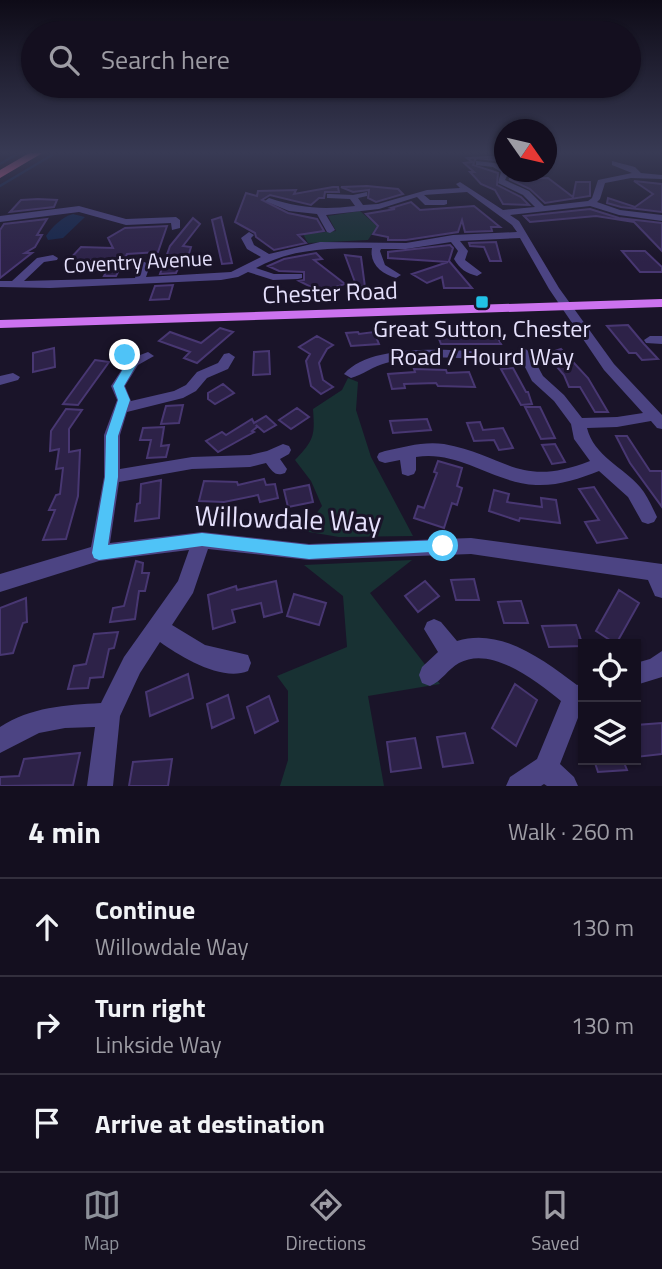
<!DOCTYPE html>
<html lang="en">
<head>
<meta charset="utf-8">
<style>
	body { margin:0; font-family:"Titillium Web",sans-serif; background:#211d2c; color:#f1f3f6 }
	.controls { position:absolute; right:21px; bottom:21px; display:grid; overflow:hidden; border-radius:0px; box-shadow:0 2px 5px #0004 }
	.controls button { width:63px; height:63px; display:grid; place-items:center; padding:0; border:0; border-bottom:2px solid #332f3d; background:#140f1f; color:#f1f3f6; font:35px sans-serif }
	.compass { position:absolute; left:494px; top:119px; width:63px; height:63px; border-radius:50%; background:#140f1f; box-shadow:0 2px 5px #0004; rotate:124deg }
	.stop { position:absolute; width:21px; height:21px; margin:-16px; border:5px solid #4fc3f7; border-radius:50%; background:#fff }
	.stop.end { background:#4fc3f7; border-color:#fff; box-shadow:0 2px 7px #0008 }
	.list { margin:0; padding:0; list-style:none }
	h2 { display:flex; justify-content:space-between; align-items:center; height:91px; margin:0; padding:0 28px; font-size:30px }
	h2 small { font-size:23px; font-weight:400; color:#9d9ca4 }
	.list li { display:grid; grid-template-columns:46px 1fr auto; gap:21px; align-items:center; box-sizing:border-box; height:98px; padding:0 28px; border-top:2px solid #332f3d }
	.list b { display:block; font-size:26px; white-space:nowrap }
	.list p { margin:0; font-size:23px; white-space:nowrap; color:#9d9ca4 }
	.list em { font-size:23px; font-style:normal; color:#9d9ca4 }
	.icon { flex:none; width:38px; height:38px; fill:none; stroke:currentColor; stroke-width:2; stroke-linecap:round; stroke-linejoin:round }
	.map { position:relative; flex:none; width:662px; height:786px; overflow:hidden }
	.search { position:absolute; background:#140f1f; box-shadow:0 2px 5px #0004; left:21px; right:21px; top:21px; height:77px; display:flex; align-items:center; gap:18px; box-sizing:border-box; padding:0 24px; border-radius:38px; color:#9d9ca4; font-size:26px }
	.sheet { height:385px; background:#140f1f }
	nav { display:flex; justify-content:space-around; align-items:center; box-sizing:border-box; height:98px; border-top:2px solid #332f3d; background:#140f1f; font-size:19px; color:#9d9ca4 }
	nav a { display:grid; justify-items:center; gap:4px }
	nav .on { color:#8c9099 }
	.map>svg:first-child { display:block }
</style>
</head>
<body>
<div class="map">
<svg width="662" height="786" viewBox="0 0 662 786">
	<rect width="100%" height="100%" fill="#1a1429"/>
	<path fill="#183133" d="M360,211L377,226L368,240L308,243L303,234L336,231L328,216Z
		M348,378L358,382L356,410L371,457L413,536L339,537L303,531L322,506L311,481L295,460C314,440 315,436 313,409L342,390Z
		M412,560L370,593L440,684L368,696L384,786H280L288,760V691L277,676L347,647L343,596L304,565Z"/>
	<path fill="#15264c" d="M73,214L85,217L63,238L48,240L46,236C52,227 63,216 73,214Z"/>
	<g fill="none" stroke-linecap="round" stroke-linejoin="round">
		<path stroke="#15264c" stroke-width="2.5" d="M0,164L21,152
			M0,186L52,155"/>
	</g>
	<path fill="#2d2248" stroke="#483772" stroke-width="2" d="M505,156V165L495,160L476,158L473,165L498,173L497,185L521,197L529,205L503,204L495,190L481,184L470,172H474L464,163L472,162L467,158Z
		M548,178L573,197L576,182H590V196L545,203L530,189L509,179Z
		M634,181L662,184V212L621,207L607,203L608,198L635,207L653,194Z
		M367,186L398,189L403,194L376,202L368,198L369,190L353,192L341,187Z
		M333,187H338L339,192H325L324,198H319L311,205L270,195L262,200L288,213L317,219L324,231L298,235L306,243L274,250L256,237L255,233L235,222L246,193L257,196L258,191L296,190L294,194Z
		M38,199L57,200L54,207L10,212L21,200Z
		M411,202L420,210L474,206L500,227H491L492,231L465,232L462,220L458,232L406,240H388V237L373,234L378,226L366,214L395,209L391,208Z
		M590,209L619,218L662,223V251L634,222L596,216L530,222L524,216Z
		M221,217L232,263L222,264L212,220Z
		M193,218L200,224L183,246L191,247L188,257H183L176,273L160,274L170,246Z
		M47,219L37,235H42L35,247L25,253H32L0,278V230L4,224Z
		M167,226L158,252L127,254L116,276H104L112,261L69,260L81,247L113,248L108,238L125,228Z
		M496,242L501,261H490L484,247L470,246L469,243Z
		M450,245L453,248L449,261L472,288H444L442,277L427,283L412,274L448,262L388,258V252Z
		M622,251H645L662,267V272H640Z
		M316,253L322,259L314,260L345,284L321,292L299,281L304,280V272L279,271L268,266L284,259Z
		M345,255L361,257L365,287L356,285Z
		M173,285L169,299L150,300L155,286Z
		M628,325L644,344L658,359L642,360L636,353H629L607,326Z
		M220,328L233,332L197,363L184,358L190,352L159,341L170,332L201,343Z
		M358,332L359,334L374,332L379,344L351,346L346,333Z
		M484,332H495L501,344H441L437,334Z
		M317,336L333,345L327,349L319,363L323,380L333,387L321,394L311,386L306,361L310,354L299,347Z
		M54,348L55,367L33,372V353Z
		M561,349L588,378L608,412H595L580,387H569L564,375L546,354Z
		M269,351L270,374L253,375L254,352Z
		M95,360L109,362L78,405L63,404Z
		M513,368L526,392H528L532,404L521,405L501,369Z
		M414,369L446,370L447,373L469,372L475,387L438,386L436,383L404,384L405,388L392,389L388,374L415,372Z
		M223,384L234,393L215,404L208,399V393Z
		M183,405L179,423L161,424L166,406Z
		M525,407H540L555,438L541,439Z
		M297,408L309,417L291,429L279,420Z
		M66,409L82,410L69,429V452L80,450L78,496L66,539L43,540L55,510H49L56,495L60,494L63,468L56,469L59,449L50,451L51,431Z
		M266,416L276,425L264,432L256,425L257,427L252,431L254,432L218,452L206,441L222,432L226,435L252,419L254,423Z
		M427,419L431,430L393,433L390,421Z
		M480,422L483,430L503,428L513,448L499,450L494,440L474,441L467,423Z
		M164,427L161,446L169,445L166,457L147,458L151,440H140L143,428Z
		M616,436H627L650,471H662V507L630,463Z
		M555,444L565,462L552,464L542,445Z
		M438,461L462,468L457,486L462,488L457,505L452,503L444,528L414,518L418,506L424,508L437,473L434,472Z
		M264,479L266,485L275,484L278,498L260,502L258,495L224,502L199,501L204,481L237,482L238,485Z
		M161,480L159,518L135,521L137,504L140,503L141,484Z
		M309,485L313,502L288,507L284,490Z
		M594,487L610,512L627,538L597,543L585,522L599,520L579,489Z
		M494,490L509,494L507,502L542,507L541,498L556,500L560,523L520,518L519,521L489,511Z
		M136,561L143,563L142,573H149L145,591H139L135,619L110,622L113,608L124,606Z
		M474,579L479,600H456L451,580Z
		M276,581L282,612L264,617L261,603L232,610L235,622L213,629L208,595L236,586L237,590Z
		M425,581L439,596L418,612L405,596Z
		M619,590L639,603L616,644L596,631Z
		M294,594L326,603L319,625L287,616Z
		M26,598L27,622L23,623L13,653L0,655V608Z
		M517,601H521L528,623H504L498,602Z
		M576,625L583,646L549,647L542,626Z
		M118,632L114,648L109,649L103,677L90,678L88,688L68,689L74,666L86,664L94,634Z
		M188,674L193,698L150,716L146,692Z
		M515,684L537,700L516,746L492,728Z
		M228,695L234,718L212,728L207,704Z
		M269,696L278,721L255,733L247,707Z
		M662,723V754L636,757V725Z
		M465,733L473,763L443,767L437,737Z
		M415,738L421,768L391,772L387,742Z
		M80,753L73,785L0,786V777L19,776L24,759Z
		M172,759L168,786H129L133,762Z
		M594,760H623L627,770L598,772Z"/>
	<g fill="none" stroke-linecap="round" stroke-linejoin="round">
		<path fill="#4c4483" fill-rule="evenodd" d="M476,161L495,163L504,168V172H509L505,180L529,191L544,206L588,201L592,198L598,180L632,173L612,165V161L635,167L641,173L662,175V179L631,178L605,183L600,199L597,202L620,210L662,215V221L619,215L590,206L510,215L519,221L559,288L614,364L662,415V429L657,428L651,421L617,427L587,428C594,456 623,467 640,487C647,495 652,507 657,517L654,522L648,524L642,522L628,497L599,471C579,479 558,486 536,485C493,483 460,450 416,457V470L414,474L408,476L402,474L400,460L385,463L379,461L377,457L379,453L385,451C404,447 424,441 444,444C506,455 519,489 590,461L574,439L571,424L554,401L532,381L523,363C479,361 429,351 386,363C373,366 363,375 351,378L344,374C376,338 475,352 519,355V349L524,348L530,352L543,376L564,395L582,418L617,417L643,413L604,370L549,289L520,238L460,241L468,251L465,260L482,273L477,276C466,273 460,269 454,259L458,251L451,242L406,249H381L380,251L385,265L401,275L396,278C382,274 369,264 372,248C331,248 292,248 256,268L274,274H302V278L298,279L273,280L248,272L238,277L221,280L50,288L0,287V281H12L37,258L53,255L58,258L57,260L44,262L24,281L135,278L139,266L130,260L135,257L150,265L146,277L231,272L261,257L247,249L241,238L249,232L254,235L251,238L254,245L269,254L320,242L406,243L453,235L517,232L512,225L467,192L424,195L430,200H447V204L444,205H425L417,197L379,209L326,215L335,230L330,233L327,232L317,214L289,211L265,201L269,198C300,208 322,210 355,206L350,199L327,198V194H330L353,195L367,192V196L358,198L363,205L378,204L427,190L460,188L456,184L460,182L503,210L535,207L523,195L498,183L501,172L493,167L476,165Z
			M79,206L126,219L176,217L180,220V228L172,230L171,223L126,225L79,212L0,222V216Z
			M650,336H662V344L646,343L644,340Z
			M125,350L135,357L148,352L154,356L138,365L125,386L131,401L174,391L186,385L197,372L218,363L224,354L229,353L235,357L228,369L207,378L196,391L183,398L127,412L120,435V469L192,457L250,455L267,451L283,444L289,446L291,450L289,454L280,459L287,469L285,473C275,477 272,471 266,463L250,467L192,469L119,482L110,543L202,532L309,544L471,538L662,564V598L655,596L648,580L471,554L309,560L208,549L193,593L172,625L205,645L248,655L251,663L248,671C222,682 181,657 160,642L140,673L120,716L113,786H87L95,727L65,728L39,733L0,753V727C31,707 65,705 101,703L124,657L178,581L189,550L99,561L0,592V574L91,547L104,477V435L117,400L111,386L126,363L119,354Z
			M13,373L20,377L18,380L0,385V376Z
			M434,619L441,622L457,641C501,627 543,660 577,685L583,683V705L560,764L574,777L578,786H547L544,784L541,786H506L510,777L537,759L561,701C537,682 492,645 459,663C448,669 442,681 430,686L422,683L419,675L422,667L438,652L424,629L427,622Z
			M662,651V677L636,685V663L650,659Z"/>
		<path fill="#cc73ef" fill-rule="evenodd" d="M662,299V307L0,328V320Z"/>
		<path fill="#ee689c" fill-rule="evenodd" d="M31,152H44L0,178V170Z"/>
	</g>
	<linearGradient id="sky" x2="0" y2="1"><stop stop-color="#0e0b17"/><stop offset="0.58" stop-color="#383a54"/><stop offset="1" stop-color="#383a54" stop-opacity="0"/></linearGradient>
	<rect width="662" height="263" fill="url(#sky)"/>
	<path fill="#4fc3f7" d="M121,352H129L138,362L124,386L130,400L118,436V477L108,545L202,533L309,545L443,540L450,546L448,551L309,559L202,546L99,560L94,558L92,553L105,477L106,436L118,400L113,386L127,362L120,355Z"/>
	<rect fill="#21c1e6" stroke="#1a1429" stroke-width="2.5" x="475" y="295" width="14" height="14" rx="3.5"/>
	<g text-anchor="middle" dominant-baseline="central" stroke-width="6" stroke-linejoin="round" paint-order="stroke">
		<g font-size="21" fill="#e5e0fc" stroke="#1a1429">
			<text transform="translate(138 261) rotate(-3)">Coventry Avenue</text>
		</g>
		<g font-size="24" fill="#e5e0fc" stroke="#1a1429">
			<text transform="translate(330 292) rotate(-2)">Chester Road</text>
		</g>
		<g font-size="24" fill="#e5e0fc" stroke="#1a1429">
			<text x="482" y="328">Great Sutton, Chester<tspan x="482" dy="28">Road / Hourd Way</tspan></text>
		</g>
		<g font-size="28" fill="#e5e0fc" stroke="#1a1429">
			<text transform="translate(288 518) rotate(2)">Willowdale Way</text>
		</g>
	</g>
</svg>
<div class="controls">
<button><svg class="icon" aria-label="locate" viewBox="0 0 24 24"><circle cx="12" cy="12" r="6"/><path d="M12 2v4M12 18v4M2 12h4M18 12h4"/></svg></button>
<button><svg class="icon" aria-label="layers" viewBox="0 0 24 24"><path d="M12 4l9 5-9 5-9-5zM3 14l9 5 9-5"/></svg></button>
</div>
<svg class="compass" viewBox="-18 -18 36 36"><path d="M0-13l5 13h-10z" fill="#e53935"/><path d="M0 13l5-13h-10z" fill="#9d9ca4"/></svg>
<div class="stop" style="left:443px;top:546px"></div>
<div class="stop end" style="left:125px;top:355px"></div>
<div class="search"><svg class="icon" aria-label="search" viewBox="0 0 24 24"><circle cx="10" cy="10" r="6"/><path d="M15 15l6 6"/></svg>Search here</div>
</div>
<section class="sheet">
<h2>4 min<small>Walk · 260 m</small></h2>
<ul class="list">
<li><svg class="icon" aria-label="ahead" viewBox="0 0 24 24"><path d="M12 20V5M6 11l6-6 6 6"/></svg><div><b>Continue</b><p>Willowdale Way</p></div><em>130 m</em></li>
<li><svg class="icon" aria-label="right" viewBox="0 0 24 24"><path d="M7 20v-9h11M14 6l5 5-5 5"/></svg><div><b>Turn right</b><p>Linkside Way</p></div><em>130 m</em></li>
<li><svg class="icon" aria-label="arrive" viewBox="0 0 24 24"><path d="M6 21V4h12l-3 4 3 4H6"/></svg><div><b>Arrive at destination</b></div></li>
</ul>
</section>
<nav>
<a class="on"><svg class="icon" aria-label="map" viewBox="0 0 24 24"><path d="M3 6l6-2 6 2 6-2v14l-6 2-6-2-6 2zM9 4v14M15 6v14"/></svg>Map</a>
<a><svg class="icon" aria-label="directions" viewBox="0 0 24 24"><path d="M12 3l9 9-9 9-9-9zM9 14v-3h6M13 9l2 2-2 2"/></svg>Directions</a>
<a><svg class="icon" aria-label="saved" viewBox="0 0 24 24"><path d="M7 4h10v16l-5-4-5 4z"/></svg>Saved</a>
</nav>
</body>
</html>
